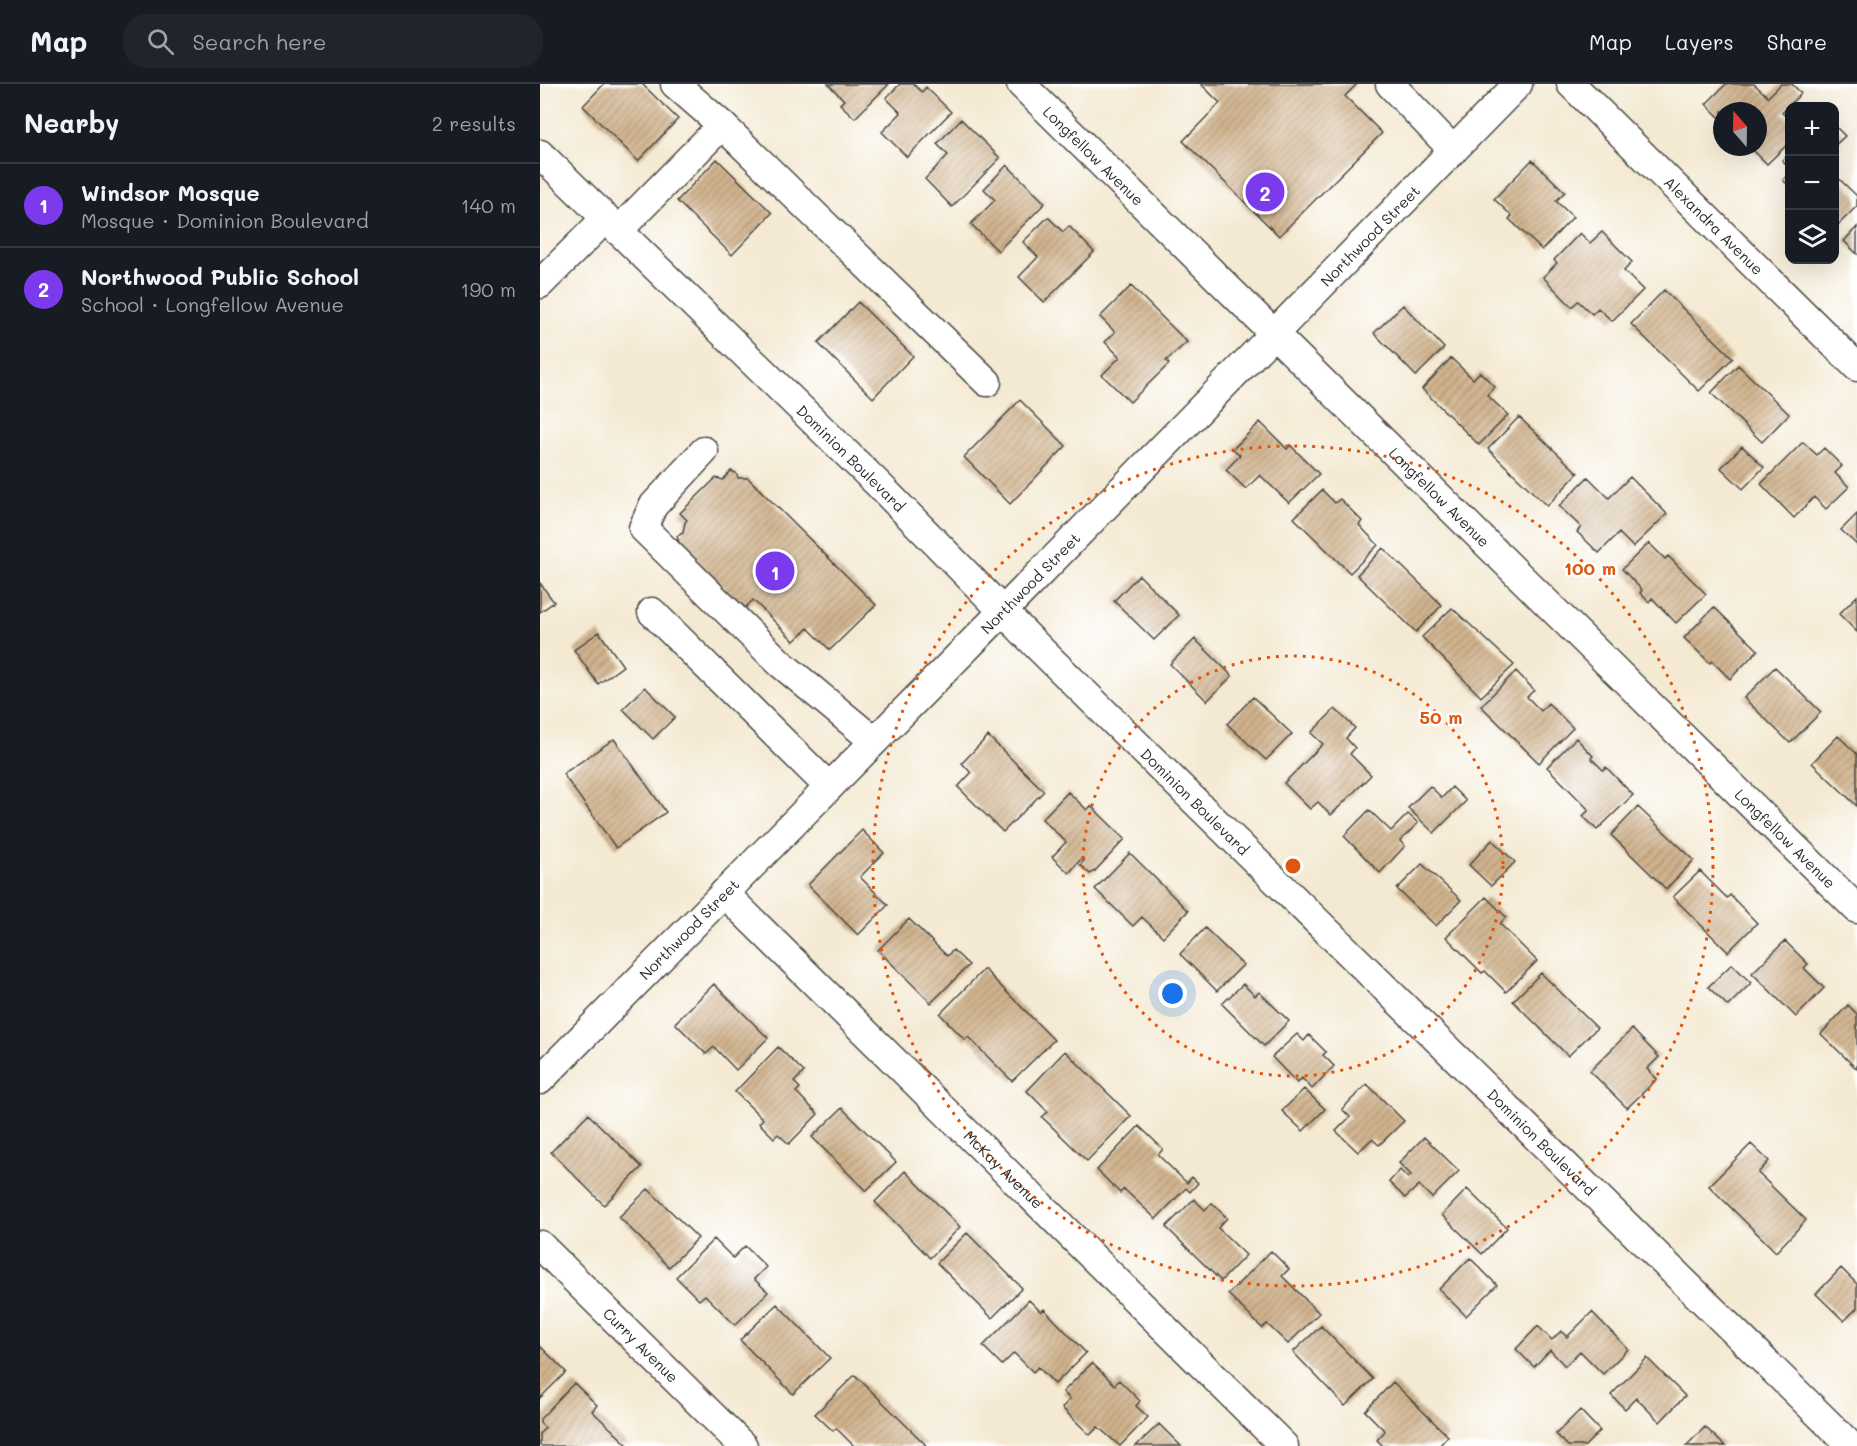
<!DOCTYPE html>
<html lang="en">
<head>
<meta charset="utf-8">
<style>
	body { margin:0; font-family:Mali,sans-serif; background:#20242c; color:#f1f3f6 }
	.controls { position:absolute; right:18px; top:18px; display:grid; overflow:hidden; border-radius:12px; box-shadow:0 6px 24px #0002 }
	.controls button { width:54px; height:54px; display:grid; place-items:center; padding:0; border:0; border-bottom:2px solid #363941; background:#171b24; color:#f1f3f6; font:30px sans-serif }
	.compass { position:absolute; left:1173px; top:18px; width:54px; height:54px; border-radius:50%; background:#171b24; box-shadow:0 6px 24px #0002; rotate:340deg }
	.you { position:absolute; left:633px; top:910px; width:21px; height:21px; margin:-15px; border:4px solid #fff; border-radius:50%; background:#1a73e8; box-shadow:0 0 0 9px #1a73e833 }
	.badge { display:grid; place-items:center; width:39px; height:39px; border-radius:50%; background:#7c3aed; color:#fff; font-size:20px; font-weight:700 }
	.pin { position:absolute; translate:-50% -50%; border:3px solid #fff; box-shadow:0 2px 6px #0006 }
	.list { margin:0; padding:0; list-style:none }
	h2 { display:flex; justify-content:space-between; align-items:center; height:78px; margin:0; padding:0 24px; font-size:26px }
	h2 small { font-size:20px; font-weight:400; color:#9ea1a6 }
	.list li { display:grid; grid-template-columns:39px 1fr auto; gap:18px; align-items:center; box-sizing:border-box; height:84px; padding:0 24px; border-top:2px solid #363941 }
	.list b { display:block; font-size:22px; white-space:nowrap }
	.list p { margin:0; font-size:20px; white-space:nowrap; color:#9ea1a6 }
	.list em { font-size:20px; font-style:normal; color:#9ea1a6 }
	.icon { flex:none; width:33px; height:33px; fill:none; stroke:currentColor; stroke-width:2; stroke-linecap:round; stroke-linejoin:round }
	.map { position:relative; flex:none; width:1317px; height:1362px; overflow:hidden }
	header { display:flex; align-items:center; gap:36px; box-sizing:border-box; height:84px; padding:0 30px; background:#171b24; border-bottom:2px solid #363941 }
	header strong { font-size:28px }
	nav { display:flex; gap:33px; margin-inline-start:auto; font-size:21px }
	.search { width:420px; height:54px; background:#20242c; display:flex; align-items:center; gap:15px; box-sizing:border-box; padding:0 21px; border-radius:24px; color:#9ea1a6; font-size:22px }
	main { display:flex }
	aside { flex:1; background:#171b24 }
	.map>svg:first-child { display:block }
</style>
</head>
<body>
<header>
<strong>Map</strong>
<div class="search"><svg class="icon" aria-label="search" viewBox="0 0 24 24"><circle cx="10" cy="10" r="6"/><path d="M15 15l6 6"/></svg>Search here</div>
<nav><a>Map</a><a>Layers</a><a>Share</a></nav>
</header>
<main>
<aside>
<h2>Nearby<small>2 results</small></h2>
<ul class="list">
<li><span class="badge">1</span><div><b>Windsor Mosque</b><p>Mosque · Dominion Boulevard</p></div><em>140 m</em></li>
<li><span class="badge">2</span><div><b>Northwood Public School</b><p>School · Longfellow Avenue</p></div><em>190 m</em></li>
</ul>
</aside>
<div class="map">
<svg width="1317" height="1362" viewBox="0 0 1317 1362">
	<defs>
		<pattern id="building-hatch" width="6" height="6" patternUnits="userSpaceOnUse" patternTransform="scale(1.5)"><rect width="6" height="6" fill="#d1b48e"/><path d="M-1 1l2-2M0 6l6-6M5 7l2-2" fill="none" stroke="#aa9374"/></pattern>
	</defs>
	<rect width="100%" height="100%" fill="#fff"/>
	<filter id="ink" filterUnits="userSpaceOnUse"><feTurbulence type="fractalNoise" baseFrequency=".0167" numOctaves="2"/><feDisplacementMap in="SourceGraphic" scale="12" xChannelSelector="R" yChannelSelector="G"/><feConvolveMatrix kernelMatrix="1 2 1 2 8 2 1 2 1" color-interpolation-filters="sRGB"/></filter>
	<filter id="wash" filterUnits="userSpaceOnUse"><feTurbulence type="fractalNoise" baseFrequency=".008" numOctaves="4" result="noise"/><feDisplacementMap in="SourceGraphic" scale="24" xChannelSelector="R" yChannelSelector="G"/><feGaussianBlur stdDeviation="1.35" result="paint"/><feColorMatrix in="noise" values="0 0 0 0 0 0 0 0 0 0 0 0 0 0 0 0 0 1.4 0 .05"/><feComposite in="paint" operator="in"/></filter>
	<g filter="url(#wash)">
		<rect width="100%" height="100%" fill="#f4e9d2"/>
		<g id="blocks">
			<path fill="url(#building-hatch)" d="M64,0H102L138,35L98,77L43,22Z
				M288,0H349L315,34L300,20L304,16Z
				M360,0H373L382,8L386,3L411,28L367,73L342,48L361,29L346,14Z
				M661,0H817L805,12L842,49L739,152L643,57L680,19Z
				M1186,0H1214L1228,13L1241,0H1252L1261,9L1242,29L1250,36V58L1227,80L1210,63H1218V27H1182V36L1166,20Z
				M421,35L460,74L412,123L385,95L408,71L397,60Z
				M1294,41L1305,52L1294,62Z
				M1250,69V84L1242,76Z
				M177,75L232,129L192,171L137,117Z
				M992,76L1025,108L1016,117L1033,133L1002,166L969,135L972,132L954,115Z
				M467,81L505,119L458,167L431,140L455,116L444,105Z
				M1250,89V103L1243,96Z
				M1294,90L1317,112V122L1294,145Z
				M508,133L523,148L529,142L554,168L504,218L479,193L498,173L483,158Z
				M1317,143V170L1304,157Z
				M1062,148L1092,178L1084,187L1103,206L1072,237L1058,224L1052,230L1038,217L1032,223L1003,193L1017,179L1014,176L1040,149L1050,159Z
				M591,202L647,258L626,277L629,280L590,318L562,291L580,273L565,258L575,248L560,233Z
				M1124,206L1193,274L1159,307L1091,240Z
				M318,218L373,272L333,314L278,259Z
				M863,221L904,264L876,292L834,249Z
				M911,274L933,295L940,288L955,303L947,311L968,331L939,361L882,305Z
				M1198,281L1249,330L1222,358L1171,309Z
				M480,316L526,362L470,420L424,373Z
				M979,333L1038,389L1007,422L948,365Z
				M720,338L747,365L750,361L779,390L749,419L720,391L706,405L686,386L700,371L693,365Z
				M1263,358L1277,371L1284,364L1302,382L1295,389L1309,403L1286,425L1274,413L1254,434L1221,400Z
				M1202,362L1224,383L1203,405L1181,384Z
				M191,387L196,389L198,394H208L336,521L290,566L268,544L254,557L213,516L205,524L139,459L137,452L143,449L145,438L147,436L140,429L176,394L183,396Z
				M1048,393L1069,414L1090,393L1127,430L1093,463L1079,449L1059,469L1037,448L1041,443L1019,422Z
				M782,406L795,419L800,415L822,437L819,441L838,461L810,489L754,434Z
				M1317,430V461L1301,446Z
				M1109,459L1125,475L1128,472L1166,510L1136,539L1112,514L1109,518L1100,509L1102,506L1082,485Z
				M843,464L902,521L876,548L817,491Z
				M599,491L639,531L614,556L574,517Z
				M0,499L14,518L0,528Z
				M1317,512V548L1299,530Z
				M1174,523L1218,566L1190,595L1172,577L1170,579L1144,554Z
				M912,524L974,581L941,613L882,553Z
				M59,548L83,582L58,600L34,566Z
				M655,555L692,592L667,617L630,580Z
				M1235,583L1281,628L1250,659L1204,614Z
				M976,587L994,606L987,613L1001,627L1008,619L1033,644L999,679L941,622Z
				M105,603L135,633L113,655L83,625Z
				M713,613L752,650L726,676L687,640Z
				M795,625L815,644L806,654L815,664L810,670L831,691L791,731L778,718L770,725L744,699L783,660L771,649Z
				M448,652L504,707L463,748L418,703L431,689L422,679Z
				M1298,652L1317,670V722L1272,679Z
				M1036,654L1053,672L1051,674L1063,686L1066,683L1093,711L1057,746L1043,732L1049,726L1007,683Z
				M74,655L126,728L76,764L23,690Z
				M890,702L902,714L912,703L926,717L894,749L868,724Z
				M528,708L547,726L551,722L585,755L555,787L550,790L540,781L544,777L542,774L529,789L512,773L526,758L502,735Z
				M1098,723L1154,776L1126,805L1071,751Z
				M829,726L851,747L868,730L878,739L860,757L865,762L840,789L804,752Z
				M322,746L344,769L320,793L348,821L318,851L268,801Z
				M952,756L975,778L951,802L929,781Z
				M590,769L648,827L623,853L602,833L593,842L555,805Z
				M882,780L921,816L896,842L857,805Z
				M1160,787L1187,814L1190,811L1217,839L1188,868L1133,813Z
				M946,813L966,833L960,840L997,877L966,908L945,887L942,889L906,853Z
				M369,835L407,872L413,866L429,881L391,919L338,866Z
				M665,844L703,881L677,907L640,870Z
				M1245,857L1268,880L1264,884L1284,904L1256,933L1212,889Z
				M1192,880L1211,899L1188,922L1168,903Z
				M444,885L514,956L472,997L428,953L425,956L400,930Z
				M1001,889L1057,944L1028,972L973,917Z
				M174,900L228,954L196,986L174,963L166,970L135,939Z
				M703,900L715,912L719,908L749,937L724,962L682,920Z
				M1308,921L1317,930V985L1281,950Z
				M1092,945L1119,973L1107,985L1117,995L1087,1024L1050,987Z
				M757,950L764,957L769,951L786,968L783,971L794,982L772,1005L762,994L757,999L732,973Z
				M238,963L264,988L254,998L260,1004L256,1008L278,1030L249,1060L238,1050L234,1054L219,1039L223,1035L195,1008Z
				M525,967L591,1032L547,1077L502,1033L508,1028L487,1007Z
				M827,1000L864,1037L839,1061L832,1055L818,1068L796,1047L810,1033L802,1025Z
				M764,1005L785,1025L763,1047L742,1027Z
				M302,1024L356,1078L326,1107L272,1053Z
				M48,1030L102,1083L64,1121L11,1068Z
				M599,1042L623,1065L618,1071L647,1099L652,1093L658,1099L650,1108L646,1104L616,1135L584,1105L580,1109L557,1086Z
				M884,1053L919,1087L892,1114L879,1101L865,1114L849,1098L860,1086L868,1094L871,1091L859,1079Z
				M1211,1060L1229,1077L1218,1089L1266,1136L1236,1168L1169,1102Z
				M365,1087L420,1143L390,1174L335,1118Z
				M108,1105L158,1154L129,1183L79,1133Z
				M927,1105L967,1144L942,1170L902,1131Z
				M654,1115L665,1126L672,1119L687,1134L678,1144L706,1171L681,1197L626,1143Z
				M427,1149L482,1204L452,1234L397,1179Z
				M174,1155L193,1174L205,1162L226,1183L214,1195L228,1208L195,1241L165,1211L159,1216L136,1193Z
				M731,1167L749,1185L742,1192L779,1229L748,1260L727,1240L722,1244L688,1210Z
				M930,1174L957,1201L926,1232L899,1205Z
				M1301,1184L1317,1200V1224L1304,1237L1276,1210Z
				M489,1216L501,1228L504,1225L546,1269L515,1300L498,1283L493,1288L474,1269L462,1281L443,1262Z
				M237,1220L290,1274L253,1310L200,1256Z
				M1052,1228L1088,1265L1063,1290L1040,1267L1025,1282L1010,1266L994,1283L976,1265L998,1242L1012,1256L1021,1247L1027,1253Z
				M781,1242L833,1295L805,1322L753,1268Z
				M0,1262L26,1288L0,1314Z
				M1107,1274L1145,1312L1120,1338L1096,1314L1085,1325L1071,1311Z
				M552,1279L575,1301L579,1296L600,1317L596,1322L608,1333L580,1362L558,1343L550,1351L522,1324L530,1315L523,1308Z
				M315,1291L387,1362H314L296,1344L293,1347L275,1330Z
				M853,1298L908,1352L899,1362H843L837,1356L845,1347L825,1327Z
				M34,1299L57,1321L52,1327L89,1362H0V1349L5,1344L0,1339V1335Z
				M1040,1326L1060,1347L1045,1362H1028L1016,1350Z
				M619,1340L641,1362H596Z
				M1165,1343L1185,1362H1146Z"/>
		</g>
	</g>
	<g filter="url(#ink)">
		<use href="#blocks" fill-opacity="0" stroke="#494844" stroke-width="1.5"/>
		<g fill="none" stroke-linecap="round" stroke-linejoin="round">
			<g stroke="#494844" stroke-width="31">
				<g id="minor">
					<path d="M135,0L182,41"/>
					<path id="s1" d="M481,0L1317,825"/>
					<path d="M850,0L913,66"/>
					<path id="s2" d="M1031,0L1317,283"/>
					<path id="s3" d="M0,70L340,402L501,566L1311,1362"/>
					<path d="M78,147L182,41L447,298"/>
					<path d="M0,200L66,134"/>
					<path d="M164,367L113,422L103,444L240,579L334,657"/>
					<path d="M112,528L289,703"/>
					<path id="s4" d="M184,809L744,1362"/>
					<path id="s5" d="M0,996L462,528L978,0"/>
					<path id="s6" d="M0,1161L203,1362"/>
				</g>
			</g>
			<use href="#minor" stroke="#fff" stroke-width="28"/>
		</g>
	</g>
	<g fill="none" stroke="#df570e" stroke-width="3" stroke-dasharray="3 6">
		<circle cx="753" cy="782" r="210"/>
		<circle cx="753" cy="782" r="420"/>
	</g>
	<g text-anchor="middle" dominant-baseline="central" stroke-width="5" stroke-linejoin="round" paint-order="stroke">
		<g font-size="15" fill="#2b2b2b" stroke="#fff">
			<text stroke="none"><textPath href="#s1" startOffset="102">Longfellow Avenue</textPath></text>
			<text stroke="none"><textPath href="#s2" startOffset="201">Alexandra Avenue</textPath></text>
			<text stroke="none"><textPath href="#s5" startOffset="1184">Northwood Street</textPath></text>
			<text stroke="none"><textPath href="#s3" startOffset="435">Dominion Boulevard</textPath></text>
			<text stroke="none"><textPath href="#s1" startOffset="588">Longfellow Avenue</textPath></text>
			<text stroke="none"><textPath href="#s5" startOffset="698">Northwood Street</textPath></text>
			<text stroke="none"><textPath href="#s3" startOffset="921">Dominion Boulevard</textPath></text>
			<text stroke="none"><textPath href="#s1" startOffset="1074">Longfellow Avenue</textPath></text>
			<text stroke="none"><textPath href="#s5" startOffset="212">Northwood Street</textPath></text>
			<text stroke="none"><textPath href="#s3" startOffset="1407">Dominion Boulevard</textPath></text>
			<text stroke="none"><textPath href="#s4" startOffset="393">McKay Avenue</textPath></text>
			<text stroke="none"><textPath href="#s6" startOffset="142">Curry Avenue</textPath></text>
		</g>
	</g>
	<circle cx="753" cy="782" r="9" fill="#df570e" stroke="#fff" stroke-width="3"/>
	<g font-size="18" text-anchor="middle" font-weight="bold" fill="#df570e" stroke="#fff" stroke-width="5" stroke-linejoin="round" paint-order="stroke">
		<text x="1050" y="491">100 m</text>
		<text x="901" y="640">50 m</text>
	</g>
</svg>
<div class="controls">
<button>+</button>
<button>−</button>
<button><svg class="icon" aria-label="layers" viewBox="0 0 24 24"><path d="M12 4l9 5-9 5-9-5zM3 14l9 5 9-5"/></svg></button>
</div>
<svg class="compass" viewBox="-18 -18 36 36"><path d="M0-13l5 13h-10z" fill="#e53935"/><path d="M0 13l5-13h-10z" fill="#9ea1a6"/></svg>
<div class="you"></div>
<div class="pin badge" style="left:235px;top:487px">1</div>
<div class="pin badge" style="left:725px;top:108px">2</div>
</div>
</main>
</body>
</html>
